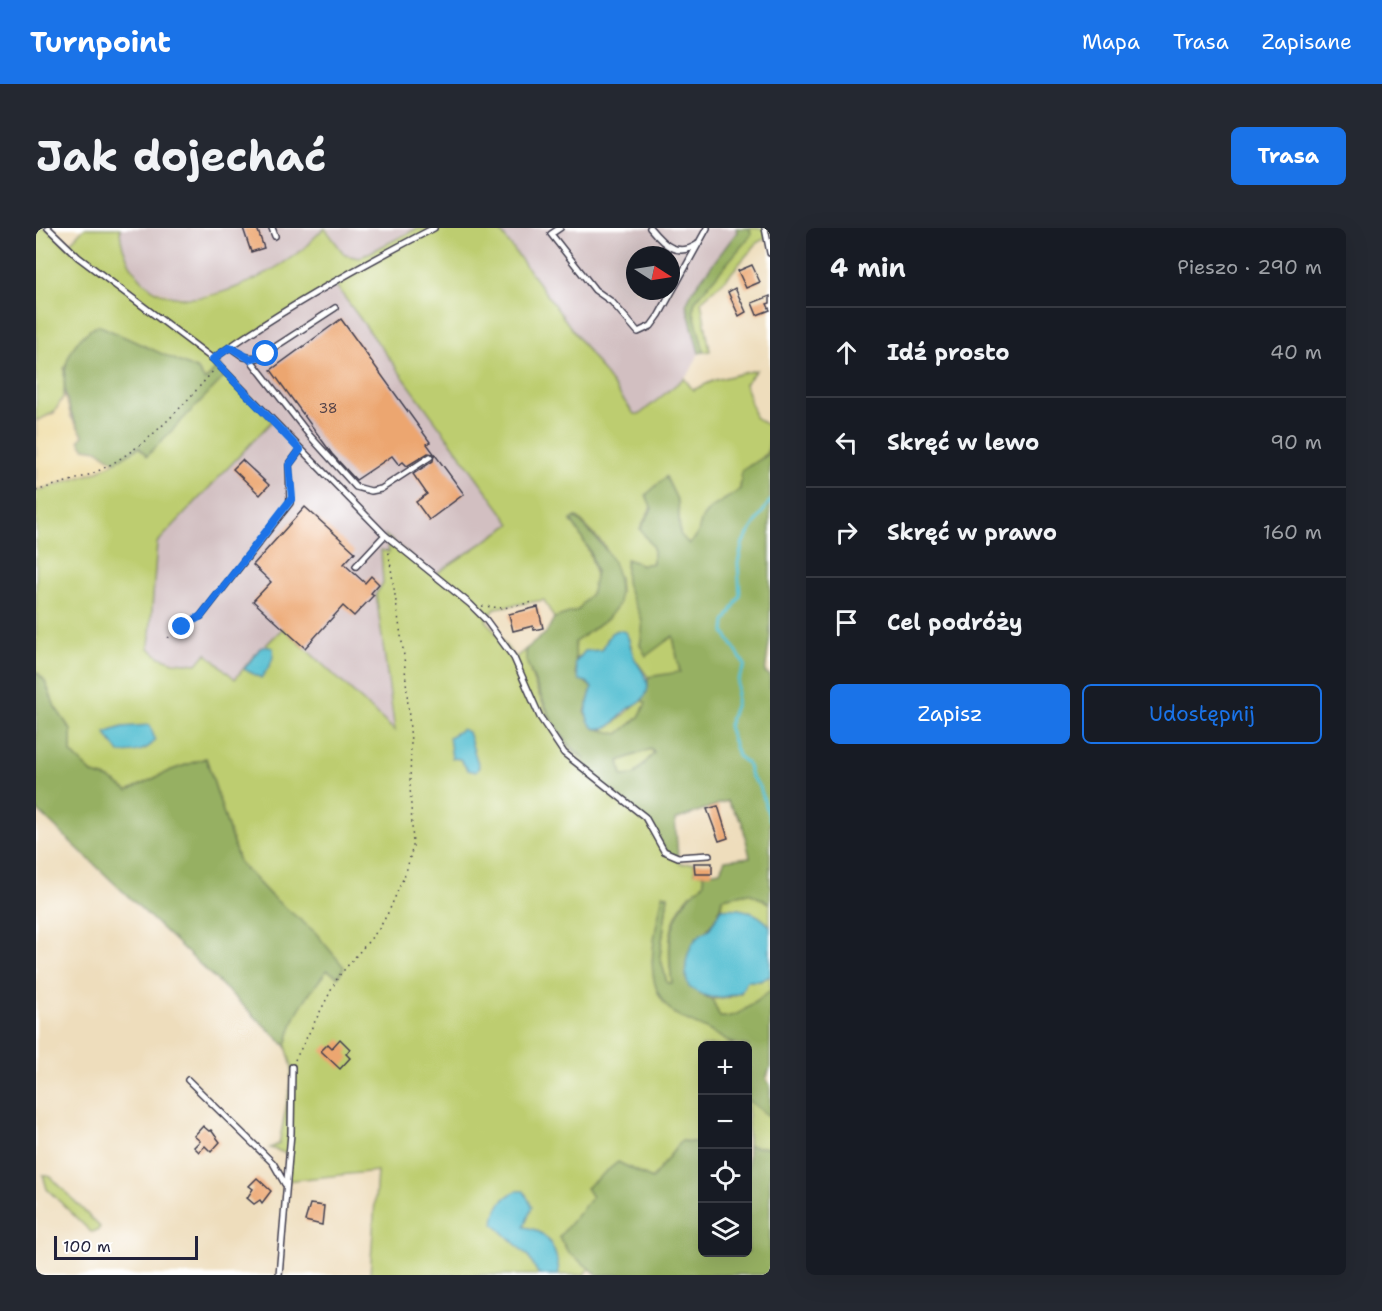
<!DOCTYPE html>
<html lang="pl">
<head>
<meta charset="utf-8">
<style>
	body { margin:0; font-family:"Shantell Sans",sans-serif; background:#242831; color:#f1f3f6 }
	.controls { position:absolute; right:18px; bottom:18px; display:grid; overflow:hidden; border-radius:9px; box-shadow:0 6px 24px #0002 }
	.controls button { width:54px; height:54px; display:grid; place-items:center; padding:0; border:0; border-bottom:2px solid #363941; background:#171b24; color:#f1f3f6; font:30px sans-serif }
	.compass { position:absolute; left:590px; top:18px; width:54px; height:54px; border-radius:50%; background:#171b24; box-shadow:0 6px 24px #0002; rotate:102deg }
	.scale { position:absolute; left:18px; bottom:15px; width:144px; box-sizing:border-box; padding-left:6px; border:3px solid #22223b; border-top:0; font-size:16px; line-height:21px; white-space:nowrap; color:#22223b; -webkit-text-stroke:4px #fff; paint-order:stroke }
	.stop { position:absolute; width:18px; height:18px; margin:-14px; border:4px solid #1a73e8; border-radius:50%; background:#fff }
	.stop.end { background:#1a73e8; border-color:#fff; box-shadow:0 2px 6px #0008 }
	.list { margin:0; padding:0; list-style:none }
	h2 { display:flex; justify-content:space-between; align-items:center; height:78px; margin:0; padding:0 24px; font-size:26px }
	h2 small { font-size:20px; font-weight:400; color:#9ea1a6 }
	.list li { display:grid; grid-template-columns:39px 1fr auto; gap:18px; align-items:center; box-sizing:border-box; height:90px; padding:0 24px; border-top:2px solid #363941 }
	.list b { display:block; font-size:22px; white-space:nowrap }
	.list em { font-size:20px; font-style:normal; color:#9ea1a6 }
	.actions { display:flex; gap:12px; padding:18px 24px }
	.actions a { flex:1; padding:14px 0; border:2px solid #1a73e8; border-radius:9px; text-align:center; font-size:21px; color:#1a73e8 }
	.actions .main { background:#1a73e8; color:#fff }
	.icon { flex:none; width:33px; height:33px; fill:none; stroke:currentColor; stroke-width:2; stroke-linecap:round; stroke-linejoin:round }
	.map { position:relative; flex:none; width:734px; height:1047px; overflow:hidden; border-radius:9px }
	header { display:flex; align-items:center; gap:36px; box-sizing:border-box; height:84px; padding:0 30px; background:#1a73e8; color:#fff }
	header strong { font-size:28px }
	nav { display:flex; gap:33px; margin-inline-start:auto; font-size:21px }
	.intro { display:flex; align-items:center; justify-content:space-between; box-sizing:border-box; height:144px; padding:0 36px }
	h1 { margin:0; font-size:42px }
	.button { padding:15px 27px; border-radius:9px; background:#1a73e8; color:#fff; font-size:21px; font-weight:700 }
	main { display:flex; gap:36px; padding:0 36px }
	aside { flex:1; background:#171b24; border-radius:9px; box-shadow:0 6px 24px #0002 }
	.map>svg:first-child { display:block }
</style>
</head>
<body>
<header>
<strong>Turnpoint</strong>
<nav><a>Mapa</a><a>Trasa</a><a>Zapisane</a></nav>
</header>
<div class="intro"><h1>Jak dojechać</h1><a class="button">Trasa</a></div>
<main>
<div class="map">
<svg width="734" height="1047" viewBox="0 0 734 1047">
	<rect width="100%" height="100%" fill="#fff"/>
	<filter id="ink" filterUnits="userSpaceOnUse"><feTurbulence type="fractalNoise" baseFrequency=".0167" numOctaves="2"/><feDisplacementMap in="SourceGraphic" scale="12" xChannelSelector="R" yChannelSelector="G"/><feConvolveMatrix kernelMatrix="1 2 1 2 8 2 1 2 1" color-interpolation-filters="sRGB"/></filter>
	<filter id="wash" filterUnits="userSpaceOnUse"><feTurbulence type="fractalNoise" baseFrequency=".008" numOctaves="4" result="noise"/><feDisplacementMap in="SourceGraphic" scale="24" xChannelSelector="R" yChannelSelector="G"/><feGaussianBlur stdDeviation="1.35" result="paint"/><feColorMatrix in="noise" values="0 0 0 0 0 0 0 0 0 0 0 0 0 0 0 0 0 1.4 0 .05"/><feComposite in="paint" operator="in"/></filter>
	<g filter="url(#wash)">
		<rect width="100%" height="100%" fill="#eeddbc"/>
		<path fill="#d2bfc1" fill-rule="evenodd" d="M84,0H289L265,23L236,43L203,60L159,69L137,68L112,58L102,47L90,27L84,9Z
			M291,0H382L323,30L309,27Z
			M462,0H700L701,4L657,62L650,76L663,125L654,144L604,186H598ZM599,27H635V63H599Z
			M298,54L476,297L398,347L345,322L347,355L340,366L360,504L247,400L199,451L171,425L161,436H151L124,429L113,420L121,315L236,193L177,131Z"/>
		<path fill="#bdcd6f" stroke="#707855" stroke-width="1.5" d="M0,0H12L31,18L48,0H84C84,19 94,40 107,53C148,94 226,51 262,25C272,18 279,7 289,0L309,27L323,30L382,0H462L598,186H604L648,150L657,162L679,152L720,142L709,156L719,189L734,199C734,229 731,228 706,242L704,261L694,271L681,276L663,308L652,316L644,307L642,274L630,249L604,301L617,319V335L606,337L590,331L592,361L603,379L608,400L604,417L610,427L637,407L644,445L612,449L598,430L593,411L572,410L566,422L542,429L539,435V414L572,390L584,364L583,350L568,317L541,289L535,293C553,317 575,360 541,382C534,386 525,388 518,390L508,372L460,380L450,392L479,430L490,421C491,448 515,496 532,517C540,527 554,535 563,544C590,572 616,600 642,629L644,636L658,635L659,645L667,646L668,655C663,661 656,664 651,670C630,695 632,725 636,755H631L624,728L632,668L627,666L616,734L639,786L675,803L697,817L666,818V915L645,913L616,951L556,969L532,1024L554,1040L547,1047H334L341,943L250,953L252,926L234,920L243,916L254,859L256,839L250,818L257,788L269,767L291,742L235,668L203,634L170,530L133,543L92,563L74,551L57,546L35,525V502L19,479L9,453L0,443V263L60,244L104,219L111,227L191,146L236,193L121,315L113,420L124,429L138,434L161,436L170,425L199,451L224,420L229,418L247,400L359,503L340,366L347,355L345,322L353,324L349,307L398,347L475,296L298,55L177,131L183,137L169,153L162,142L62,98L28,140C29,170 30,181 0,193Z
			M714,0H734V8L722,14L690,51L665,73L674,123L668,124L657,82L659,73L714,7Z
			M605,472L611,475L603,489L582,506L571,505L567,501C582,496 592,482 605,472Z
			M615,521L618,525L598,547L586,549L583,533Z
			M713,665L734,675V698C720,683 705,679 685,681L686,670Z
			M734,748V763C718,773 704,791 684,789L676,771L691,770L705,765L711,753H724Z
			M712,872L734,889V920L712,918Z
			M7,947L15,949L64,999L61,1003L55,1004L11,961Z"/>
		<path fill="#96b062" stroke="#5c694e" stroke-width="1.5" fill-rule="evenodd" d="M700,0H714L715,7L659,73L657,82L668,124L663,125L650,76L657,62L701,4Z
			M62,97L162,142L169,153L183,137L191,146L111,228L103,219L79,234L61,222L48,220L43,213L47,207C22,169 18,122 62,97Z
			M734,221V408L729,445L734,447V675L713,665L686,670C684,694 664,707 652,726L663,766L676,771L684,789C704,791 718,773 734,763V840L730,851L734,857V889L712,872V818C693,817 686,809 670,801C661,796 650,793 641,787C601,761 620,703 627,666L632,668L624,728L631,755H636C632,724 631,697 651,671C655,665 663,661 668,655L667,646L684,643L689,632L714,629L706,594L691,573L639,592L642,629L633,626L614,596L545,540L548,530C516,506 506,468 490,433V421L510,405L518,390L542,382L556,364L560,343L554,323L535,292L540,289C568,321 586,329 583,376L572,390L539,414L540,446L556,460L549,485L558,500L582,506L603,489L610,475L605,472L612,458V449L644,444L637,408L610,428L604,417C611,386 601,386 592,361C588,351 590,341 591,331L606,337L617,335V319L604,301L616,281L610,267L630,249L642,274L644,306L653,316C668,303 660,298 668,287C678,275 693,271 704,261L706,242L730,228ZM615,521L618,525L598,547L586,548L583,533Z
			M0,443L9,453L19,479L35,502V525L57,546L74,551L92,563L133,543L170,530L203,634L235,668L279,704L308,739L302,749L291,742C268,774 260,778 250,818L0,581Z
			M645,913L666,915V1024H712V918L734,920V1047H562L532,1024L523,1009L556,969L550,960L582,934L616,951Z"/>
		<path fill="#eeda9e" stroke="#887e6c" stroke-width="1.5" d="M29,166L35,189L47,207L43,213L48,220L61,222L79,234L60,244L0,263V193L18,185Z"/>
		<path fill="#57c0d3" stroke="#3c7187" stroke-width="1.5" d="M582,402L590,404C594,413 595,423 599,431C607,446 620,457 605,473C600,477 593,479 589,483C579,494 574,503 558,500C545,488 552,476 556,460L551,454L543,452L539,435L549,423L566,422L575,405Z
			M229,418L237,420C239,432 232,441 225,450L208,441L224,420Z
			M114,497L119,512C110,525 97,524 83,525L69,505L86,499Z
			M426,501L432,504L443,539L440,544L432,542L424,531L416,530L413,509Z
			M685,681C705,679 720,683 734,698V748L724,753H711L705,764C685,772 671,772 653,759C645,740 652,709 673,702Z
			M481,963H488L496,979L488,999C513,1002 522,1024 523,1047H503L492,1028L458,996C459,980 466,969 481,963Z"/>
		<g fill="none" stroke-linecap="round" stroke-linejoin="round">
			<path stroke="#57c0d3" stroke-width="3" d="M734,273L707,314L702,335L704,368L689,394L688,404L709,437L702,452L700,475L692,498L702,528L711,535L715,548L724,559L734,592"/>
		</g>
		<g id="blocks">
			<path fill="#eca670" d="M207,0H221L228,20L215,24Z
				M716,37L724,54L710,60L702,43Z
				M699,60L710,84L703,88L692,64Z
				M734,68V75L731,76L734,82L721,87L716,75Z
				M305,91L394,214L391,216L428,266L393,292L380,274L391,266L377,246L397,233L398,226L392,225L371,238L367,234L363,237L356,228L320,252L296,226L235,142Z
				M206,232L233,257L224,267L197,241Z
				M269,279L319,324L308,336L329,355L335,348L343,356L335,365L338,367L318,388L307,378L269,420L217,373L235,354L217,337Z
				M502,379L507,400L498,402L497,398L477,403L473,386Z
				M682,578L692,610L683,613L671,581Z
				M658,635H676V646H659Z
				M304,811L314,821L310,826L314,830L304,841L285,823L292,816L296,820Z
				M167,898L173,903L175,902L184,914L175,924L169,918L163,924L158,919L164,913L158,908Z
				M221,950L235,963L226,975L224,972L218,976L211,970L217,961L213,958Z
				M274,976L288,978L286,997L269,993Z"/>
		</g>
	</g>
	<g filter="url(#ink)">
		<use href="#blocks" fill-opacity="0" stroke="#413e4e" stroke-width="1.5"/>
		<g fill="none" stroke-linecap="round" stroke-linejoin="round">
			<g stroke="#413e4e" stroke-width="8">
				<path id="service" d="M12,0L42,29L177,131
					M236,0L239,8
					M398,0C322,39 246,81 177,131L349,307L434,376L450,392L478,430L504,489L528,525L609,589L628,623L642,629L673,627
					M524,0L515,6L559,62L576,74L602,104L615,98L623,87L671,0
					M614,0C628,17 641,30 662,16
					M729,0L734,25
					M194,119L208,129L222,130L299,80
					M214,131L274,208L320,259L335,263L345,261L394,229
					M320,338L349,307
					M165,388L254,275L253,237L264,222
					M152,852L237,935L249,956
					M243,1047L255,905L256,839"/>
			</g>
			<path stroke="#413e4e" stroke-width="1.5" stroke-dasharray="1.5 4.5" stroke-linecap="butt" d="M0,263C20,256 43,252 62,243C110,220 144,181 178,142
				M446,378L467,380L498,374
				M132,410L160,392
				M259,832L302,749L343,701L353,683L370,644L377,618L374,557L375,514L368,428L352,320"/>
			<use href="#service" stroke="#fff" stroke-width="5"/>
		</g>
	</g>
	<g fill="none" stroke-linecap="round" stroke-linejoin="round" filter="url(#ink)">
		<path stroke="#1a73e8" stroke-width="8" d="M146,399L165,388L256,270L253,237L264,222L177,131L194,119L214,131L230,126"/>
	</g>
	<g text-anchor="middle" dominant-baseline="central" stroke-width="4.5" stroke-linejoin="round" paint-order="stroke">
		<g font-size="14" fill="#544348">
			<text x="292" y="180">38</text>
		</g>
	</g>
</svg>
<div class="controls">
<button>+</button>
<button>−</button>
<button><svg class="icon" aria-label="locate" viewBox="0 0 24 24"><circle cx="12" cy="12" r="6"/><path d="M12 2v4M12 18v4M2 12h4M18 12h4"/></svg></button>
<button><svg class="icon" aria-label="layers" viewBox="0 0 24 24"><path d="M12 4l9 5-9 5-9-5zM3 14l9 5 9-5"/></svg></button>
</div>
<svg class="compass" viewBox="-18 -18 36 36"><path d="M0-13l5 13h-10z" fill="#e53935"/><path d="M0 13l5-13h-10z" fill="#9ea1a6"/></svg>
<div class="scale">100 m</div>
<div class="stop" style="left:230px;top:126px"></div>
<div class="stop end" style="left:146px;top:399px"></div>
</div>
<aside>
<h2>4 min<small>Pieszo · 290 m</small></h2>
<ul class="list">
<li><svg class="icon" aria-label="ahead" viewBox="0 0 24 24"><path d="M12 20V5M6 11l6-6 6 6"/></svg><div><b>Idź prosto</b></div><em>40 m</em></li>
<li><svg class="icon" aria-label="left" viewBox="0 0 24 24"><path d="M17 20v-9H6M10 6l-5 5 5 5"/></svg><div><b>Skręć w lewo</b></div><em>90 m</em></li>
<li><svg class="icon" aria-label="right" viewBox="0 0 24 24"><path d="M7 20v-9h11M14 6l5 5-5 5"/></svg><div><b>Skręć w prawo</b></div><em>160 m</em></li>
<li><svg class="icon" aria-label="arrive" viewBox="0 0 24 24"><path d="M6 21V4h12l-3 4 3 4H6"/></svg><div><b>Cel podróży</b></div></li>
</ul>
<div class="actions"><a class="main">Zapisz</a><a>Udostępnij</a></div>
</aside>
</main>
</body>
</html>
